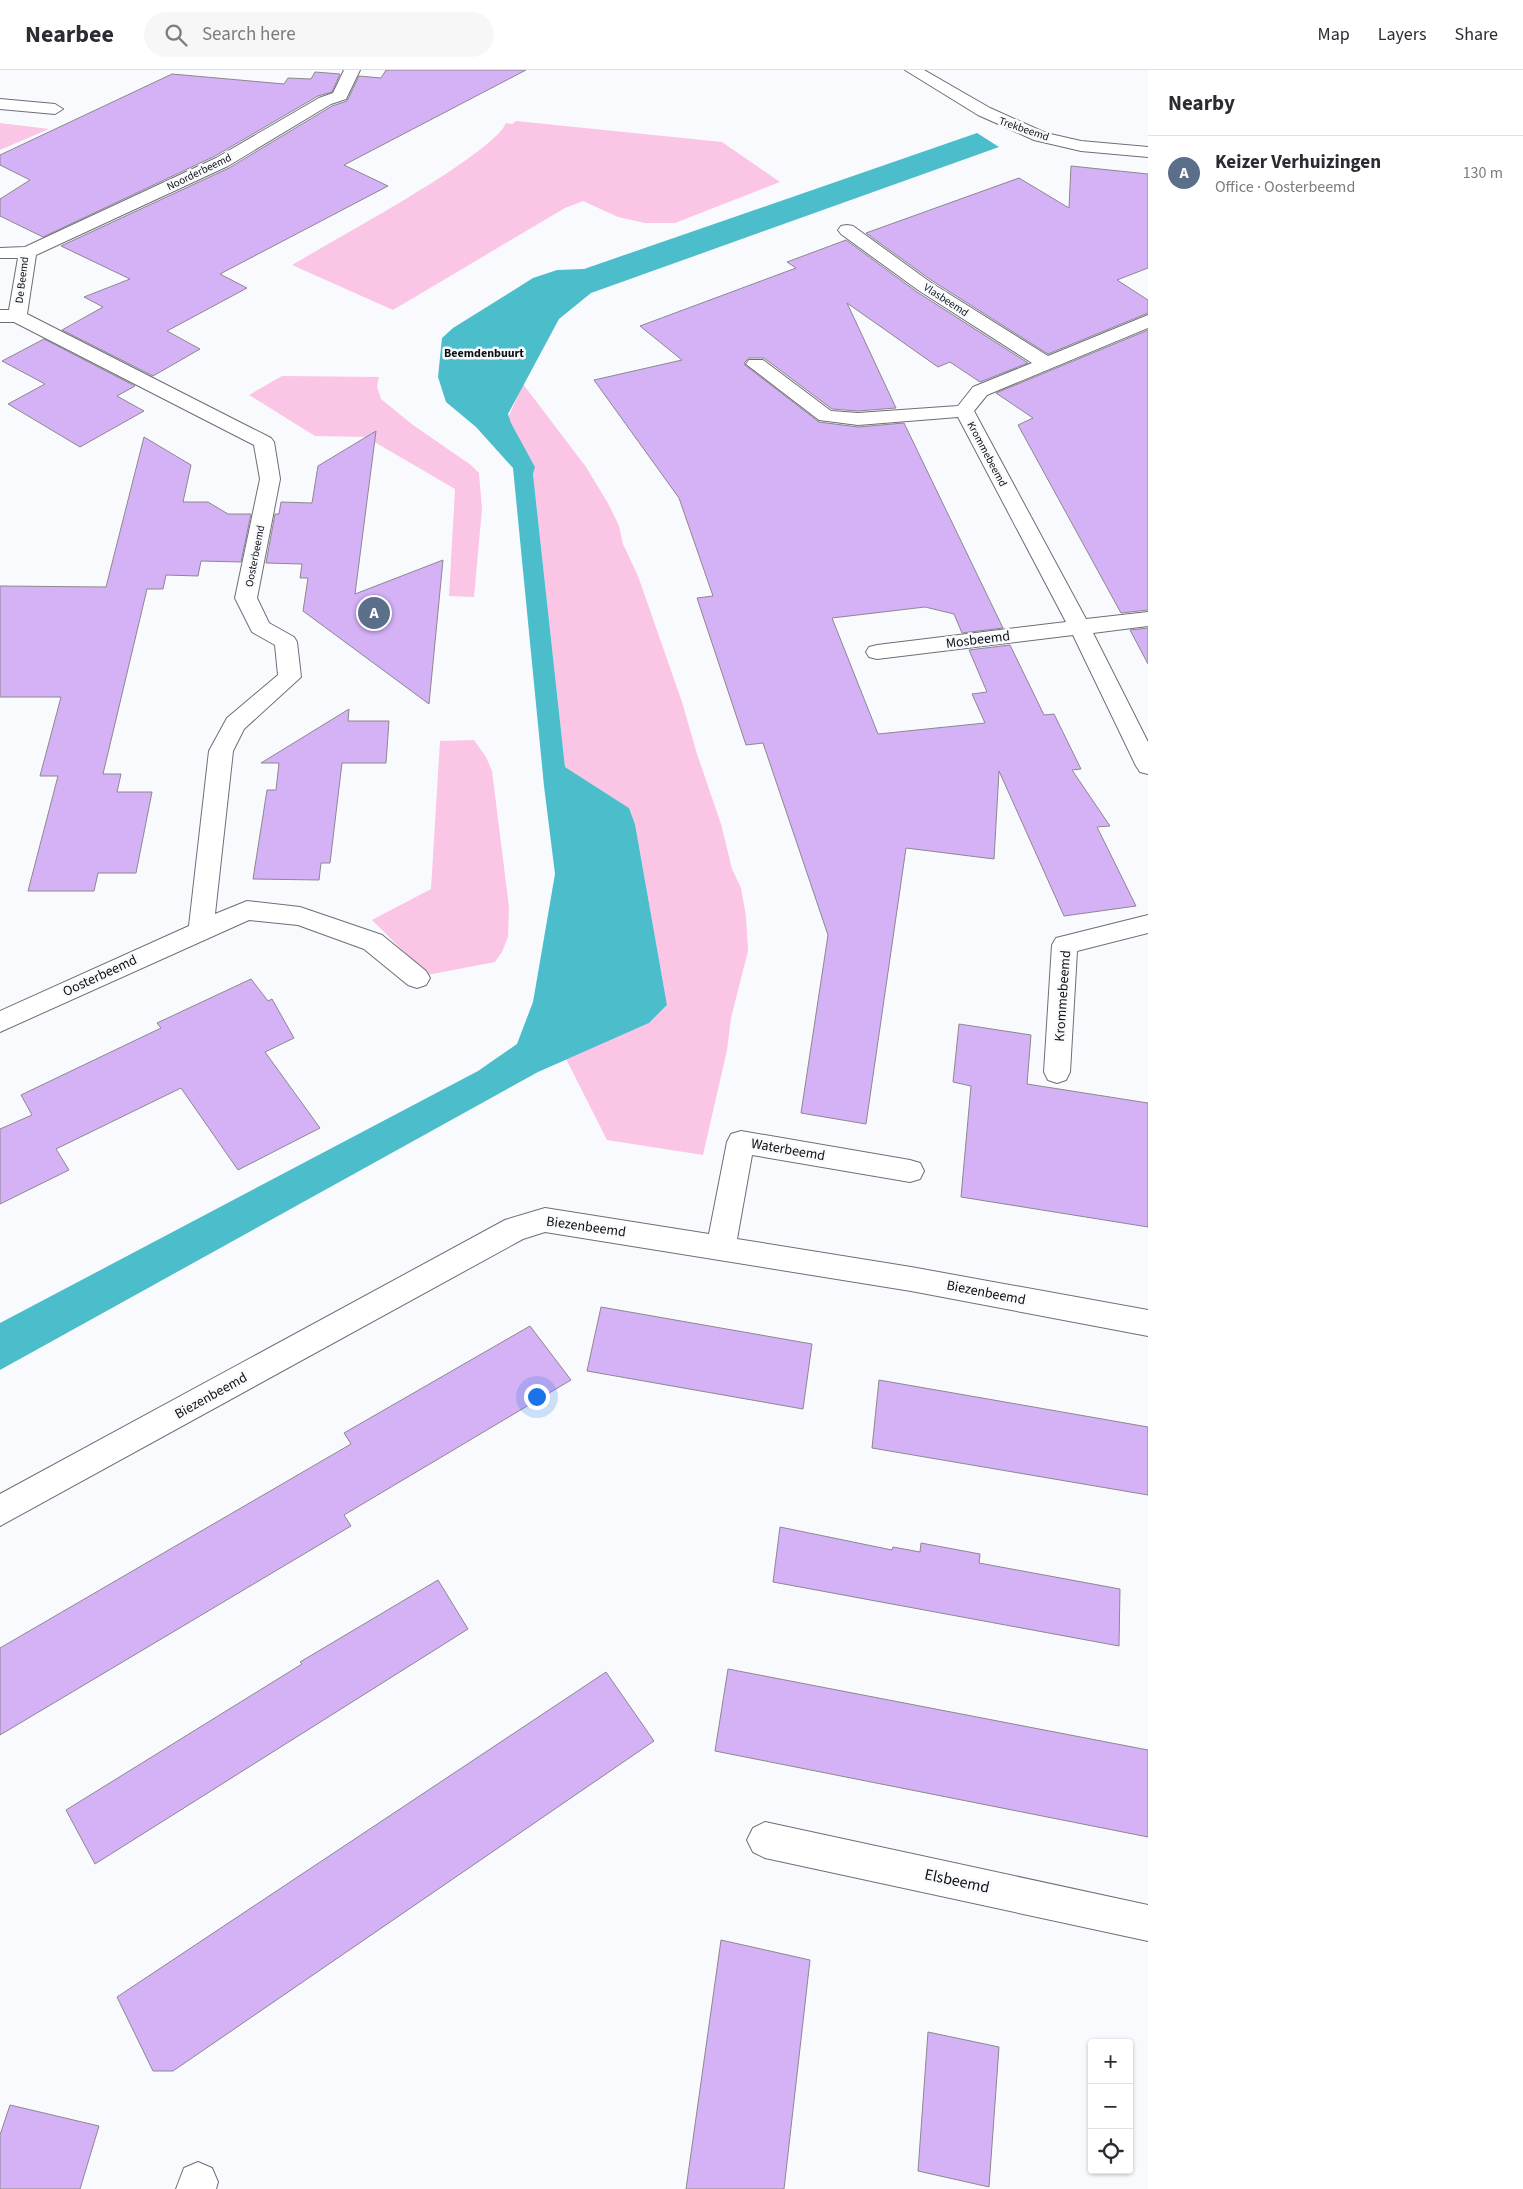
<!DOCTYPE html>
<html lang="en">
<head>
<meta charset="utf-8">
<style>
	body { margin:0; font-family:"Source Sans 3",sans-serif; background:#f7f7f7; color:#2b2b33 }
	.controls { position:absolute; right:15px; bottom:15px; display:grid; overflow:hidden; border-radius:5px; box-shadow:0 1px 4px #0004 }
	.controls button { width:45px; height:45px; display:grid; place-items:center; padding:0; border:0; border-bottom:1px solid #e1e1e2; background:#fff; color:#2b2b33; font:25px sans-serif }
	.you { position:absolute; left:536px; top:1326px; width:18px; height:18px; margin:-12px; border:4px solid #fff; border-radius:50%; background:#1a73e8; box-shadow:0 0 0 8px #1a73e833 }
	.badge { display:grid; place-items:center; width:32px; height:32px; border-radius:50%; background:#9d7824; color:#fff; font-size:16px; font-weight:700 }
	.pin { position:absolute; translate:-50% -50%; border:2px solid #fff; box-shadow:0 1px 5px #0006 }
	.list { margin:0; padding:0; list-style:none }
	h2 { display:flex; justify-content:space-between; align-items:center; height:65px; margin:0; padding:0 20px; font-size:21px }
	h2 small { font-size:16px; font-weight:400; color:#7c7c81 }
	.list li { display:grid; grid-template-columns:32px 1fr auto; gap:15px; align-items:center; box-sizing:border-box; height:75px; padding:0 20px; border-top:1px solid #e1e1e2 }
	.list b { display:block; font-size:19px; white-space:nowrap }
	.list p { margin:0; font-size:16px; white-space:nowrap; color:#7c7c81 }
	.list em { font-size:16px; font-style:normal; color:#7c7c81 }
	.icon { flex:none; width:28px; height:28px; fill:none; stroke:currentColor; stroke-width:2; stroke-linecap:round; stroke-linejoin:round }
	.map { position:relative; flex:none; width:1148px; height:2119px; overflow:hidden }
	header { display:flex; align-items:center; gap:30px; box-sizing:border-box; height:70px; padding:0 25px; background:#fff; border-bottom:1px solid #e1e1e2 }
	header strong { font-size:24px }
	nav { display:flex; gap:28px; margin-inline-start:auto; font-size:18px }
	.search { width:350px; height:45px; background:#f7f7f7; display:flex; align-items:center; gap:12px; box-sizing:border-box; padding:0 18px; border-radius:28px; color:#7c7c81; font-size:19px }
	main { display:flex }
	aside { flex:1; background:#fff }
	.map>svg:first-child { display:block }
</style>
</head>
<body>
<header>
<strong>Nearbee</strong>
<div class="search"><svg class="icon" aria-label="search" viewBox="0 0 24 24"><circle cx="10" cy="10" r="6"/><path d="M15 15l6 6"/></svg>Search here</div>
<nav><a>Map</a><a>Layers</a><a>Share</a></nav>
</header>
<main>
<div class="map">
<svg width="1148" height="2119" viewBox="0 0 1148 2119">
	<rect width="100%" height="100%" fill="#f9fafe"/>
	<path fill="#fbc5e6" d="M516,51L722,72L780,112L675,153H645L618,147L583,131L565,138L393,240L292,195C330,172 493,85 506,53L512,54Z
		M0,53L49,59L0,80Z
		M282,306L379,307L377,316L381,329L413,355L471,395L479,403L482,439L474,527L449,526L455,419L366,367L315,366L249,325Z
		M523,314L586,397L609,435L619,456L623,474L638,506L682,632L697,684L721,754L732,799L741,818L746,846L748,881L731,948L727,980L703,1085L607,1070L566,989L649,953L667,935L635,754L629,738L565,697L533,404L535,397L508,348Z
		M474,670L486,687L492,701L509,837L508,867L502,882L495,892L422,906L407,885L372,850L431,819L440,671Z"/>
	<path fill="#4cbdca" d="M977,63L999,77L591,223L559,249L508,344L511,353L535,397L533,404L565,697L629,738L635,754L667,935L649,953L538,1002L0,1300V1253L478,1001L517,974L533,932L555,804L544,716L513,398L476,357L446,332L438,307L442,268L453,258L533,208L557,200L584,199Z"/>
	<path fill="#d5b1f6" stroke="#8c888f" d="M386,0H526L344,95L388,116L220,204L247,218L167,261L200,279L153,306L62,260L103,237L84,227L130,209L61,176L229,98L332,36L347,31L359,6L381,8Z
		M315,2L340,4L332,22L318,26L215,86L43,167L0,146V129L30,110L0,95V85L172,4L284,14L288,8L311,9Z
		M1071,96L1148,104V198L1117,210L1148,230V243L1048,284L931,210L866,163L1019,108L1069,138Z
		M846,170L917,222L1028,293L980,312L950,292L938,297L847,233L896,338L858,341L832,339L764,288H749L744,293L745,295L819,352L858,357L904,353L1003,558L962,563L954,544L925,537L832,548L878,664L985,653L972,624L987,622L969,580L1010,575L1044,645L1054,644L1081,699L1072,700L1110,756L1097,757L1136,836L1064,846L999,701L994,789L906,778L866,1054L801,1043L828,865L763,673L746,675L697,528L713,526L679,428L594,310L682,290L640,256L796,198L787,192Z
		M1148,260V540L1121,543L1018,355L1033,348L996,323Z
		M44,269L135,316L117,326L144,341L80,377L8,334L45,314L2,291Z
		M376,361L355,524L443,490L429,634L303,541L308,508H300L302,494L266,493L275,444H279L281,432L312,433L318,396Z
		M144,367L191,395L183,432H208L228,444H251L241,492L201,491L198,506L166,505L163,519H147L103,704H121L117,722H152L136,803H98L94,821H28L58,706H40L61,627H0V516L106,517Z
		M1148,558V594L1130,560Z
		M349,639L348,651H389L386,693H342L330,793H321L319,810L253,809L267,720H276L279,693H261Z
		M251,909L268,931L272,929L294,968L265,982L320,1058L238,1100L181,1018L56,1079L69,1100L0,1134V1059L32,1045L21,1025L161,958L157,953Z
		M959,954L1031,965L1027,1014L1148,1033V1157L961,1127L971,1016L953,1012Z
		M601,1237L812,1274L803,1339L587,1301Z
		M530,1256L571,1310L344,1445L351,1456L0,1665V1578L351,1374L344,1363Z
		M879,1310L1148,1357V1425L872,1378Z
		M780,1457L892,1480L893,1477L920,1482L921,1473L980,1484L979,1493L1120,1519L1119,1576L773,1512Z
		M438,1510L468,1559L95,1794L66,1740L302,1594L300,1592Z
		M728,1599L1148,1680V1767L715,1681Z
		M606,1602L654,1671L173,2001H153L117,1927Z
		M721,1870L810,1890L784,2119H686Z
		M928,1962L999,1977L989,2117L918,2101Z
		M10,2035L99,2056L80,2119H0V2065Z"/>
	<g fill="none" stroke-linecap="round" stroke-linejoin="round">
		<g stroke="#6d6f76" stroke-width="2">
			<path id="minor" d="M344,0H360L346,29L331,34L228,96L36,185L27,244L271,368L274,372L280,409L257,528L269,553L294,567L297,572L301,607L244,659L233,681L215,844L247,831L300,837L382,865L426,901L430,908L426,915L417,918L408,915L364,879L298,855L249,850L0,962V941L189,856L209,681L227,648L278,605L275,575L252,562L235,528L260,409L254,375L14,252H0V240H9L18,188H0V178L25,177L216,88L319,28L333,23Z
				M905,0H924L990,38L1046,63L1081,71L1148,77V87L1081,81L1034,70L978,45Z
				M0,29L55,34L63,39L55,44L0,39Z
				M847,155L853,156L930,212L1048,286L1148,245V258L987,325L974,341L1086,549L1148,542V556L1093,563L1148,672V704L1140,702L1136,696L1073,565L877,589L869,587L866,582L869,577L877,575L1066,552L958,347L858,355L819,350L746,294L749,290H763L831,341L858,343L958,336L973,317L1032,293L918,220L841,164L838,160L841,156Z
				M1148,845V863L1077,881L1070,1002L1066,1010L1057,1013L1048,1010L1044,1002L1052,875L1056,868Z
				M741,1061L910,1090L920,1093L924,1101L920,1109L910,1112L752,1085L737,1169L911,1197L1148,1240V1266L911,1221L545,1162L523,1169L0,1456V1424L505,1150L545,1138L709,1164L727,1072L731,1064Z
				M765,1752L1148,1835V1871L765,1788L753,1782L747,1770L753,1758Z
				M198,2092L212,2098L218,2112L216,2119H176L184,2098Z"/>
		</g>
		<use href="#minor" fill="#fff" fill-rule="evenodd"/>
	</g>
	<g text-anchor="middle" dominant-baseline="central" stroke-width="5" stroke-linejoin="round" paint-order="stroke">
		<g font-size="11" fill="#0f1013" stroke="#f9fafe">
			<text transform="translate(1024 59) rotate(19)">Trekbeemd</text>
			<text transform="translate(199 102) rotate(-26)">Noorderbeemd</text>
			<text transform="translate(22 210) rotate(-83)">De Beemd</text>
			<text transform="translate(946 230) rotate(33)">Vlasbeemd</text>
			<text transform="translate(987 384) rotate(62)">Krommebeemd</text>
			<text transform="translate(255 486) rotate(-79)">Oosterbeemd</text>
		</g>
		<g font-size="12" font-weight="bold" fill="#0f1013" stroke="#f9fafe">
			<text x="484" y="283">Beemdenbuurt</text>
		</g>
		<g font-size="14" fill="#0f1013" stroke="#f9fafe">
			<text transform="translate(978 570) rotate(-7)">Mosbeemd</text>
			<text transform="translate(100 906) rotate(-25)">Oosterbeemd</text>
			<text transform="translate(1063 926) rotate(-86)">Krommebeemd</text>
			<text transform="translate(788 1080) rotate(10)">Waterbeemd</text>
			<text transform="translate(586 1157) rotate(8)">Biezenbeemd</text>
			<text transform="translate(986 1223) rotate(11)">Biezenbeemd</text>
			<text transform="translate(211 1326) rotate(-29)">Biezenbeemd</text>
		</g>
		<g font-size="16" fill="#0f1013" stroke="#f9fafe">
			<text transform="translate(957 1811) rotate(12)">Elsbeemd</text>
		</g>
	</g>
</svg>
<div class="controls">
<button>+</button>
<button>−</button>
<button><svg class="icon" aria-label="locate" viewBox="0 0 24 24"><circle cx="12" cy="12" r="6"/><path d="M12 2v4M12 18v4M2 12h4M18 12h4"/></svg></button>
</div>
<div class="you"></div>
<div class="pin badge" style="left:374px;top:543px;background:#5c6f8a">A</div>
</div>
<aside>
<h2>Nearby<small></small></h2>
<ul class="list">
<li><span class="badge" style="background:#5c6f8a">A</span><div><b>Keizer Verhuizingen</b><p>Office · Oosterbeemd</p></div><em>130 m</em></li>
</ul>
</aside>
</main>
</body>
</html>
